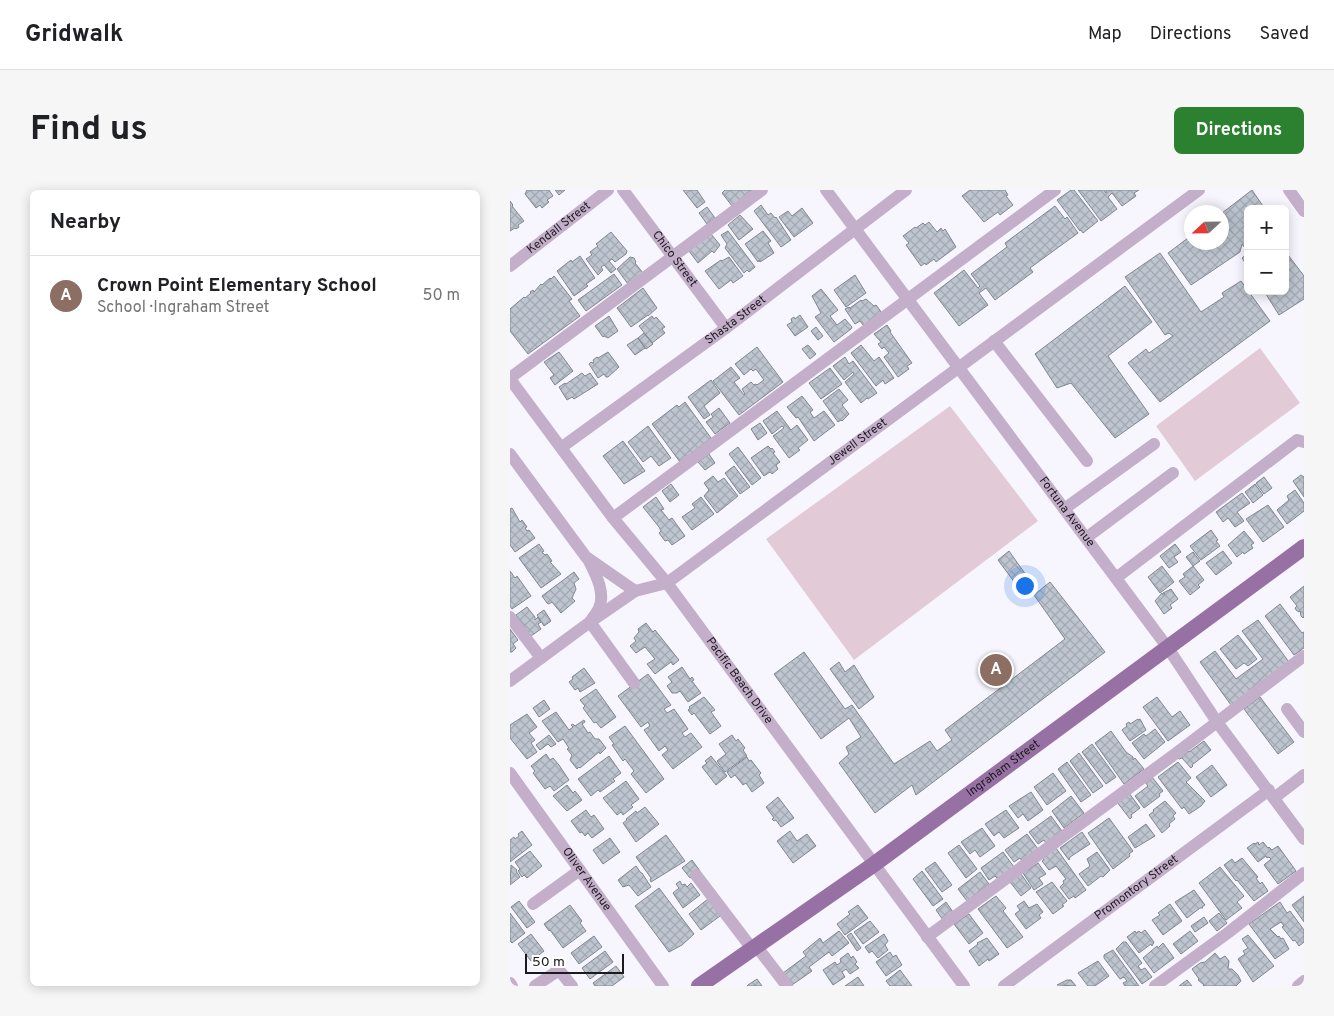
<!DOCTYPE html>
<html lang="en">
<head>
<meta charset="utf-8">
<style>
	body { margin:0; font-family:Overpass,sans-serif; background:#f6f6f6; color:#202124 }
	.controls { position:absolute; right:15px; top:15px; display:grid; overflow:hidden; border-radius:8px; box-shadow:0 2px 12px #0003 }
	.controls button { width:45px; height:45px; display:grid; place-items:center; padding:0; border:0; border-bottom:1px solid #e0e0e0; background:#fff; color:#202124; font:25px sans-serif }
	.compass { position:absolute; left:674px; top:15px; width:45px; height:45px; border-radius:50%; background:#fff; box-shadow:0 2px 12px #0003; rotate:248deg }
	.scale { position:absolute; left:15px; bottom:12px; width:99px; box-sizing:border-box; padding-left:5px; border:2px solid #1b1b1f; border-top:0; font-size:14px; line-height:18px; white-space:nowrap; color:#1b1b1f; -webkit-text-stroke:4px #fff; paint-order:stroke }
	.you { position:absolute; left:514px; top:395px; width:18px; height:18px; margin:-12px; border:4px solid #fff; border-radius:50%; background:#1a73e8; box-shadow:0 0 0 8px #1a73e833 }
	.badge { display:grid; place-items:center; width:32px; height:32px; border-radius:50%; background:#2b812f; color:#fff; font-size:16px; font-weight:700 }
	.pin { position:absolute; translate:-50% -50%; border:2px solid #fff; box-shadow:0 1px 5px #0006 }
	.list { margin:0; padding:0; list-style:none }
	h2 { display:flex; justify-content:space-between; align-items:center; height:65px; margin:0; padding:0 20px; font-size:21px }
	h2 small { font-size:16px; font-weight:400; color:#757577 }
	.list li { display:grid; grid-template-columns:32px 1fr auto; gap:15px; align-items:center; box-sizing:border-box; height:80px; padding:0 20px; border-top:1px solid #e0e0e0 }
	.list b { display:block; font-size:19px; white-space:nowrap }
	.list p { margin:0; font-size:16px; white-space:nowrap; color:#757577 }
	.list em { font-size:16px; font-style:normal; color:#757577 }
	.map { position:relative; flex:none; width:794px; height:796px; overflow:hidden; border-radius:8px }
	header { display:flex; align-items:center; gap:30px; box-sizing:border-box; height:70px; padding:0 25px; background:#fff; border-bottom:1px solid #e0e0e0 }
	header strong { font-size:24px }
	nav { display:flex; gap:28px; margin-inline-start:auto; font-size:18px }
	.intro { display:flex; align-items:center; justify-content:space-between; box-sizing:border-box; height:120px; padding:0 30px }
	h1 { margin:0; font-size:35px }
	.button { padding:12px 22px; border-radius:8px; background:#2b812f; color:#fff; font-size:18px; font-weight:700 }
	main { display:flex; gap:30px; padding:0 30px }
	aside { flex:1; background:#fff; border-radius:8px; box-shadow:0 2px 12px #0003 }
	.map>svg:first-child { display:block }
</style>
</head>
<body>
<header>
<strong>Gridwalk</strong>
<nav><a>Map</a><a>Directions</a><a>Saved</a></nav>
</header>
<div class="intro"><h1>Find us</h1><a class="button">Directions</a></div>
<main>
<aside>
<h2>Nearby<small></small></h2>
<ul class="list">
<li><span class="badge" style="background:#8d6e63">A</span><div><b>Crown Point Elementary School</b><p>School · Ingraham Street</p></div><em>50 m</em></li>
</ul>
</aside>
<div class="map">
<svg width="794" height="796" viewBox="0 0 794 796">
	<defs>
		<pattern id="building-cross-hatch" width="8" height="8" patternUnits="userSpaceOnUse" patternTransform="scale(1.25)"><rect width="8" height="8" fill="#bec5d0"/><path d="M0 0l8 8M0 8l8-8" fill="none" stroke="#a3a9b2"/></pattern>
	</defs>
	<rect width="100%" height="100%" fill="#f7f6fe"/>
	<path fill="#e2cbd6" d="M750,158L790,213L685,291L646,236Z
		M440,216L528,331L344,470L256,349Z"/>
	<path fill="url(#building-cross-hatch)" stroke="#808791" d="M17,0H39L43,6L37,10L39,12L32,18L30,15L26,18L15,4Z
		M45,0H55L49,5Z
		M173,0H187L195,12L187,18Z
		M215,0H241L242,2L222,16L212,3Z
		M460,0H495L498,5L496,6L503,15L490,25L488,22L474,32L452,6Z
		M561,0H564L588,31L573,43L571,40L570,41L547,10Z
		M568,0H594L596,3V0H629L624,3L626,6L612,16L602,3L598,7L607,19L591,31Z
		M742,0L755,19H738V62L732,54L730,62L681,95L658,63L682,45V52H712V23Z
		M0,11L3,15L2,16L14,31L8,35L9,37L6,39L5,38L0,41Z
		M251,15L258,25L261,23L265,28L266,27L281,50L271,57L244,21Z
		M545,16L555,29L557,27L568,43L520,78L523,82L485,110L476,98L469,103L478,115L449,136L424,103L454,80L468,98L470,96L461,84L497,57L495,53Z
		M197,17L205,28L197,34L189,23Z
		M292,18L303,33L284,47L269,27L278,21L282,26Z
		M230,25L243,39L229,50L218,35Z
		M419,32L427,42L431,38L433,41L435,39L446,57L426,72L424,69L416,75L415,73L411,76L396,55L399,53L393,46L405,37L406,38L413,33L415,35Z
		M218,41L245,77L239,82L237,80L234,83L215,58L217,54L211,45Z
		M253,41L261,51L258,53L264,63L250,72L249,70L248,72L235,54Z
		M101,42L117,61L116,64L105,72L102,69L99,71L106,79L101,83L94,75L91,77L93,80L88,85L76,69L82,65L80,62L88,56L86,54Z
		M201,44L210,55L204,63L202,61L188,73L179,61Z
		M775,61L794,86V109L769,125L754,101H775Z
		M650,63L691,122L714,107L712,103L731,91L760,131L650,212L618,173L636,159L639,163L663,146L659,143L655,145L615,87Z
		M738,63V77L732,68Z
		M70,66L85,88L76,94L78,96L64,106L47,81L61,70L62,72Z
		M120,67L124,68L126,72L125,73L133,83L118,94L107,79Z
		M219,67L233,86L223,93L221,90L209,99L195,81L211,70L212,71Z
		M104,84L112,95L76,121L68,110Z
		M345,85L356,103L336,117L324,100Z
		M44,86L62,109L59,111L70,126L18,164L0,141V119L14,107L15,108L21,103L20,102L23,100L24,102L31,94L32,95L40,88L41,89Z
		M615,96L642,132L598,166L639,224L605,248L561,193L547,198L525,164Z
		M133,98L147,118L138,126V125L121,137L107,118Z
		M311,99L328,120L320,126L327,135L335,129L342,137L341,139L324,152L305,127L311,123L302,106Z
		M356,109L364,116L366,115L372,123L354,136L350,131L345,134L335,119L339,117L341,119L340,118L351,110L352,111Z
		M290,125L298,137L285,146L277,135L282,132L281,129L284,127L285,129Z
		M99,126L108,141L98,148L94,146L93,147L85,136Z
		M142,126L144,129L146,127L155,137L152,139L155,143L142,153L129,136Z
		M377,135L381,141L380,142L402,173L397,176L399,179L388,187L374,167L379,163L374,157L372,159L368,154L371,152L364,144Z
		M306,137L313,146L308,150L301,141Z
		M134,143L143,154L136,159L128,148Z
		M128,148L135,158L125,165L117,155Z
		M298,155L306,164L300,169L292,159Z
		M351,155L364,171L369,167L384,188L375,194L373,190L366,196L341,163Z
		M247,157L273,192L229,225L203,191L221,177L230,188L224,192L234,205L235,204L232,199L241,192L244,195L246,194L247,195L254,190L246,179L243,181L241,179L234,185L225,174Z
		M49,162L63,181L45,195L40,188L44,185L34,172Z
		M98,162L109,177L98,187H96L94,184L88,188L79,174L81,172L83,173L84,172L83,170L87,167L88,168Z
		M335,167L339,174L343,171L367,203L358,209L357,208L351,213L335,192L344,184L343,182L334,190L323,176Z
		M320,178L332,194L311,209L299,193Z
		M72,183L75,186L80,183L88,194L64,209L62,207L57,210L49,197L55,193L56,194Z
		M201,190L210,203L194,216L200,225L194,229L178,207Z
		M329,199L338,210L332,215L339,224L332,231L331,230L328,232L313,211Z
		M292,206L303,220L300,222L304,228L314,221L325,235L304,251L288,227L286,228L277,217Z
		M175,212L201,248L170,272L142,234L167,215L169,217Z
		M209,218L220,233L205,244L196,232L203,227L201,224Z
		M267,221L281,240L287,235L298,250L288,258L290,260L279,268L263,246L274,238L272,236L262,244L253,231Z
		M250,233L257,243L248,250L241,239Z
		M138,236L161,268L149,276L141,266L133,272L118,252Z
		M113,251L135,281L114,294L93,266Z
		M258,256L261,259L262,258L265,262L263,263L270,272L266,275L268,279L262,284L260,282L254,286L241,268Z
		M228,257L251,288L242,295L219,264Z
		M199,264L205,273L195,280L188,272Z
		M224,276L240,297L230,304L215,283Z
		M791,285L794,287V307L783,291Z
		M203,286L208,292L214,288L228,306L207,323L194,306L199,300L194,293Z
		M754,287L762,298L754,304L746,293Z
		M161,294L169,305L160,312L152,301Z
		M745,294L753,305L743,313L735,302Z
		M785,300L794,313V321L777,334L767,320L779,310L777,306Z
		M732,303L740,313L727,322L734,331L725,337L718,328L713,332L706,322Z
		M146,307L154,319L151,320L159,330L162,328L175,346L162,355L158,350L155,351L149,343L151,341L149,337L133,317Z
		M191,307L204,324L182,340L172,327L185,318L182,314Z
		M758,315L774,337L753,352L736,329Z
		M2,318L10,332L12,330L17,337L15,338L17,341L19,340L25,348L5,362L0,355V319Z
		M701,340L708,350L706,351L710,356L691,370L680,356Z
		M734,341L744,353L741,355L743,358L734,364L733,362L727,367L718,355Z
		M29,354L34,361L32,362L35,365L37,364L42,371L40,372L51,384L31,398L9,368Z
		M665,354L671,362L664,367L668,372L659,378L650,366Z
		M499,361L516,385L505,393L488,370Z
		M713,361L722,373L706,385L696,373Z
		M683,362L690,371L683,376L676,367Z
		M652,376L664,392L650,403L638,387Z
		M683,376L694,390L688,395L690,397L680,405L669,391L675,387L673,384Z
		M0,381L5,388L7,386L21,406L2,419L0,416Z
		M64,382L69,389L64,393L66,399L62,408L65,411L51,423L42,412L39,414L37,413L32,406Z
		M540,392L595,462L406,605L402,595L365,623L329,573L339,564L336,557L351,547L339,528L311,549L264,484L294,462L335,519L342,515L384,574L420,551L427,561L442,550L435,540L555,449L524,405Z
		M794,396V427L793,428L791,426L790,421L789,422L786,420L785,418L787,416L780,407Z
		M661,399L668,409L660,415L662,418L654,424L645,411L652,403L653,405L655,404L653,403Z
		M770,414L792,443L794,442V458L784,465L755,426Z
		M17,417L25,427V430L28,427L31,432L28,434L31,439L21,446L6,425Z
		M34,420L41,431L34,436L27,425Z
		M748,430L779,472L721,515L690,472L705,461L726,489L753,469L732,441Z
		M136,433L143,442L145,440L169,470L163,475L161,472L145,484L137,474L145,469L135,457L126,463L120,456L126,451L124,448L129,442L128,439Z
		M0,439L8,450L3,454L6,458L2,462H0Z
		M728,445L747,469L738,476L734,473L726,479L710,459Z
		M329,472L335,482L344,475L364,507L349,519L320,479Z
		M172,477L180,489L182,487L184,490L182,491L191,503L178,512L170,501L167,503H162L157,496L162,492L158,487Z
		M74,478L85,493L70,502L68,498L65,500L59,492L63,489L62,487Z
		M138,484L161,515L154,519L157,523L164,519L178,539L172,543L175,547L181,543L192,557L163,579L152,565L158,560L155,556L149,561L134,540L140,536L138,532L131,537L108,506Z
		M86,499L106,527L91,538L86,532L84,533L73,518L75,516L70,510Z
		M194,507L205,520L201,522L211,536L200,544L184,523L182,525L178,520L180,518L179,517Z
		M647,507L662,527L670,521L680,535L658,551L633,517Z
		M750,507L784,552L768,564L734,519Z
		M34,510L40,519L29,527L23,518Z
		M46,522L59,540L63,537L61,535L63,534L65,536L74,530L75,532L72,534L78,543L80,542L85,549H89L96,558L90,564L89,562L70,578L69,577L67,579L60,570L62,565L57,559L59,558L53,549L48,552L32,531Z
		M17,524L27,537L19,543L25,550L21,553L27,562L17,569L0,548V535Z
		M628,530L630,529L636,540L620,551L612,540L617,536L616,534L619,532L620,534L628,529Z
		M115,536L154,589L136,603L121,584L124,581L115,569L113,571L102,555L104,554L99,547Z
		M645,539L655,552L634,569L622,553L634,544L636,546Z
		M601,541L616,562L623,567V570L625,568L634,579L614,594L585,553Z
		M39,545L46,554L41,557L38,554L30,560L26,555Z
		M222,545L226,551L228,549L235,558L233,560L237,566L215,582L207,571L216,564L209,554Z
		M694,551L701,560L682,575L683,576L681,578L672,568L669,569L668,567L678,560L679,562Z
		M582,554L606,587L596,594L572,562Z
		M569,563L593,596L583,603L560,571Z
		M36,564L40,570L43,568L49,575L59,590L44,601L40,596L35,599L23,583L25,581L21,576Z
		M99,566L111,583L103,589L105,591L90,602L88,600L81,606L68,589Z
		M201,566L217,586L206,595L192,577L197,573L195,571Z
		M237,567L239,571L241,570L251,583L249,585L254,593L242,602L236,593L233,595L225,585L221,588L217,582Z
		M557,572L581,605L571,612L548,579Z
		M668,572L681,588L676,592L695,611L691,616L679,624L674,617L672,619L648,587Z
		M702,575L717,595L701,607L686,587Z
		M543,583L556,601L537,615L524,597Z
		M642,587L653,601L649,604L650,606L634,618L625,606L638,596L635,592Z
		M116,591L129,609L121,615L123,617L113,625L111,622L107,625L93,608Z
		M57,595L63,603L65,601L72,610L57,621L43,606Z
		M521,602L533,620L518,631L513,624L508,628L499,616Z
		M619,603L630,618L621,625L622,627L620,629L607,612Z
		M561,606L574,623L554,638L542,621Z
		M268,607L284,628L271,637L266,630L264,631L262,629L264,628L256,617Z
		M655,611L666,623L663,626L665,629L659,634L660,636L652,643L639,625L644,621L643,620Z
		M135,617L149,634L126,652L113,633L117,630L116,629L126,621L127,623Z
		M76,620L81,627L84,625L94,639L82,648L78,643L75,646L72,642L70,643L61,631Z
		M496,620L509,638L494,648L489,642L484,646L475,634Z
		M541,626L552,641L536,653L534,650L528,654L519,642Z
		M599,628L623,661L619,664L620,666L603,679L578,643Z
		M636,634L645,646L625,658L618,647Z
		M472,638L485,656L470,667L465,660L460,664L451,652Z
		M12,641L22,655L0,672V650L4,647L5,649L9,646L8,644Z
		M280,641L287,651L297,644L306,656L283,673L267,651Z
		M572,642L580,654L560,667L559,670L550,658Z
		M517,644L528,659L512,671L510,668L504,672L495,660Z
		M156,645L175,671L141,692L140,690L141,688L126,667Z
		M100,648L110,662L93,674L83,660Z
		M748,652L749,655L753,652L758,658L759,657L762,660L768,656L786,681L768,694L754,675L761,669L759,667L757,668L756,666L748,672L737,658L744,653L745,654Z
		M449,655L467,679L456,688L438,663Z
		M546,658L576,700L565,708L564,706L559,709L550,697L554,693L553,691L556,689L546,676L539,680L532,671L534,670L533,668Z
		M20,661L32,676L17,688L14,685L12,687L8,681L10,679L5,672Z
		M493,662L504,677L488,689L485,686L479,690L471,678Z
		M587,662L600,680L593,687L591,686L578,696L569,684L580,676L577,669Z
		M732,668L748,687L746,688L750,694L752,692L758,701L744,711L727,690L726,691L714,675L722,669L725,673Z
		M182,670L190,681L180,688L172,678Z
		M425,672L442,695L432,702L415,679Z
		M528,673L536,684L529,688L533,694L524,700L513,683Z
		M1,675L7,680L6,681L10,687L0,695Z
		M126,676L131,683H132L141,697L128,706L119,695L113,697L108,690Z
		M710,677L734,706L727,712L732,718L716,730L689,693Z
		M412,681L433,709L423,716L403,689Z
		M470,682L479,694L457,711L448,699Z
		M511,684L521,698L511,706L500,692Z
		M170,691L172,695L175,694L177,697L181,693L190,705L173,718L163,703L169,698L166,694Z
		M542,692L557,711L552,715L554,716L543,724L526,702Z
		M149,698L184,744L172,755L159,762L125,716Z
		M684,700L695,715L692,717L693,718H690L677,728L665,712Z
		M486,706L496,718L493,721L513,747L497,758L468,719Z
		M794,706V732L782,715Z
		M198,709L210,726L191,740L179,724Z
		M9,711L25,732L17,738L1,717Z
		M514,711L519,718L527,714L533,722L529,725L531,728L516,739L505,724L510,720L507,716Z
		M436,712L443,722L433,730L426,720Z
		M770,712L777,723L780,721L794,740V752L789,756L785,750L783,751L772,737L774,736L771,732L760,739L768,747L769,746L771,749L773,748L779,759L765,769L739,734Z
		M660,714L672,731L653,745L642,730L650,725L648,723Z
		M60,715L72,731L70,733L76,741L53,758L40,740L39,741L34,734Z
		M348,715L358,728L335,745L327,734L340,724L338,722Z
		M0,723L15,743L2,753L0,751Z
		M709,723L717,733L707,741L699,731Z
		M459,724L473,743L459,754L444,734Z
		M694,727L698,733L685,742L681,736Z
		M360,731L369,742L353,754L344,742Z
		M635,740L644,752L642,756L641,754L629,763L617,747L625,741L626,743L629,741L631,743Z
		M329,741L339,753L322,766L319,762L299,777L302,781L282,795L273,783L296,766L293,762L310,748L313,753Z
		M680,741L688,751L671,764L663,754Z
		M341,743L351,758L347,761L337,746Z
		M21,744L34,761L21,771L8,754Z
		M374,744L378,751L375,755L378,760L368,768L362,761L359,763L355,757Z
		M738,745L764,776L743,792L728,769L735,764L733,761L738,758L732,749Z
		M84,746L92,757L69,774L61,763Z
		M477,748L489,764L479,771L478,769L469,776L459,761L468,754L467,753Z
		M613,752H616L632,773L628,776L631,780L635,778L642,787L632,794L606,759Z
		M653,753L664,768L644,783L633,768L647,756L648,758Z
		M603,760L629,796H615L613,793L617,791L614,787L610,789L594,768V765Z
		M95,761L103,772L80,789L72,778Z
		M380,762L383,767L386,765L392,775L376,786L366,772Z
		M338,763L341,768L343,766L347,772L345,774L349,778L340,784L336,779L332,782L335,787L323,795L313,780L325,772L327,775L331,772L330,769Z
		M705,763L710,769L715,766L719,771L718,779H722L728,785L731,791L726,796H693L694,795L688,790L689,789L682,779L690,773L695,772Z
		M588,771L599,786L585,796H578L568,783Z
		M106,776L114,787L102,796H85L83,793Z
		M390,780L402,796H380L376,791Z
		M348,787L354,796H335Z
		M247,789L252,796H237L238,795Z
		M557,790H561L566,796L547,795Z
		M677,790L682,796H669Z"/>
	<g fill="none" stroke-linecap="round" stroke-linejoin="round">
		<g stroke="#c4afcb" stroke-width="12">
			<path id="s1" d="M113,0L216,138"/>
			<path id="s2" d="M316,0L658,458L707,532L794,649"/>
			<path d="M779,0L794,21"/>
			<path id="s3" d="M0,76L98,0"/>
			<path d="M484,151L577,271"/>
			<path d="M0,188L252,0"/>
			<path id="s4" d="M0,189L103,328L157,393L454,796"/>
			<path id="s5" d="M52,257L216,138L396,0"/>
			<path d="M0,264L76,367L125,401"/>
			<path d="M554,319L644,254"/>
			<path d="M103,328L545,0"/>
			<path d="M576,348L663,283"/>
			<path d="M78,369C85,383 96,402 89,418C87,423 83,427 80,432L124,493"/>
			<path d="M606,388L787,250L794,252"/>
			<path d="M0,427L31,468"/>
			<path id="s6" d="M0,491L80,432L125,401L157,393L689,0"/>
			<path d="M777,519L794,542"/>
			<path id="s7" d="M0,583L153,796"/>
			<path d="M764,608L794,585"/>
			<path d="M186,685L243,760"/>
			<path d="M23,714L70,680"/>
			<path d="M417,747L665,564L794,466"/>
			<path d="M247,757L277,796"/>
			<path d="M0,793L2,796"/>
			<path d="M25,796L49,780L62,796"/>
			<path id="s8" d="M494,796L759,600"/>
			<path d="M645,796L719,742L794,683"/>
			<path d="M788,796L794,791"/>
		</g>
		<path stroke="#9871a4" stroke-width="16" id="s9" d="M189,796L363,675L794,357"/>
	</g>
	<g text-anchor="middle" dominant-baseline="central" stroke-width="4" stroke-linejoin="round" paint-order="stroke">
		<g font-size="12" fill="#1b1b1f" stroke="#fff">
			<text stroke="none"><textPath href="#s3" startOffset="62">Kendall Street</textPath></text>
			<text stroke="none"><textPath href="#s1" startOffset="86">Chico Street</textPath></text>
			<text stroke="none"><textPath href="#s5" startOffset="215">Shasta Street</textPath></text>
			<text stroke="none"><textPath href="#s6" startOffset="424">Jewell Street</textPath></text>
			<text stroke="none"><textPath href="#s2" startOffset="402">Fortuna Avenue</textPath></text>
			<text stroke="none"><textPath href="#s4" startOffset="379">Pacific Beach Drive</textPath></text>
			<text stroke="none"><textPath href="#s9" startOffset="374">Ingraham Street</textPath></text>
			<text stroke="none"><textPath href="#s7" startOffset="131">Oliver Avenue</textPath></text>
			<text stroke="none"><textPath href="#s8" startOffset="165">Promontory Street</textPath></text>
		</g>
	</g>
</svg>
<div class="controls">
<button>+</button>
<button>−</button>
</div>
<svg class="compass" viewBox="-18 -18 36 36"><path d="M0-13l5 13h-10z" fill="#e53935"/><path d="M0 13l5-13h-10z" fill="#757577"/></svg>
<div class="scale">50 m</div>
<div class="you"></div>
<div class="pin badge" style="left:486px;top:480px;background:#8d6e63">A</div>
</div>
</main>
</body>
</html>
